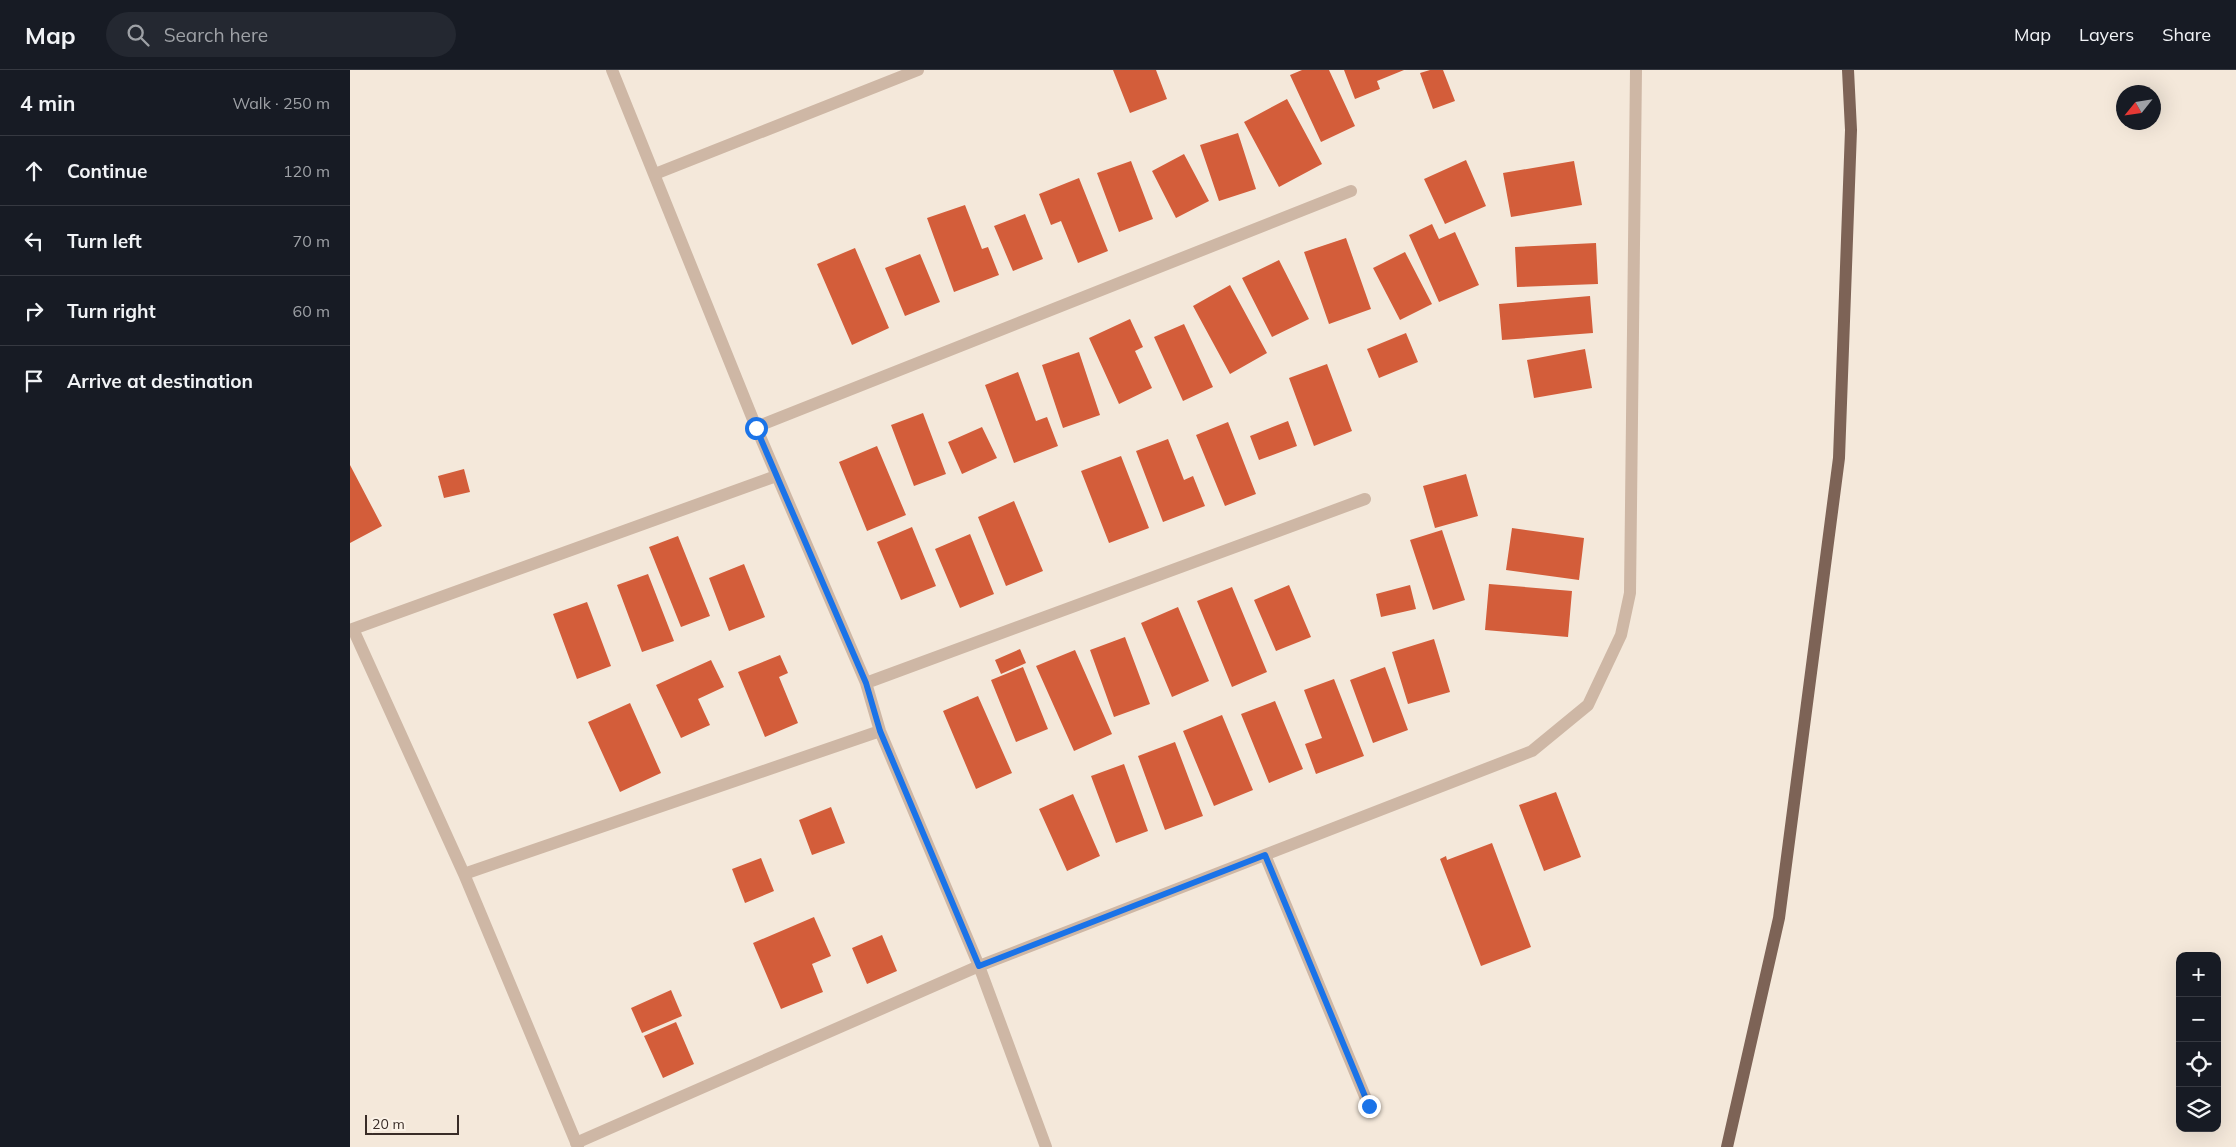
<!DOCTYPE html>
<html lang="en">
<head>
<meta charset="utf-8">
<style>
	body { margin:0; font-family:Mulish,sans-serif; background:#242831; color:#f1f3f6 }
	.controls { position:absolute; right:15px; bottom:15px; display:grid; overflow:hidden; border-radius:10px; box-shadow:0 5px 20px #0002 }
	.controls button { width:45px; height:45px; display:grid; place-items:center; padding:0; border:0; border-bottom:1px solid #363941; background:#171b24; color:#f1f3f6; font:25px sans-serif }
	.compass { position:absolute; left:1766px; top:15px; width:45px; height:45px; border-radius:50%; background:#171b24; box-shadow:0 5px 20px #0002; rotate:240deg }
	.scale { position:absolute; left:15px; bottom:12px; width:94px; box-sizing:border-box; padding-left:5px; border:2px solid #392c27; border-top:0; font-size:14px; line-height:18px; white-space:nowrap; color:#392c27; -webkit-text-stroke:4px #fbf2e7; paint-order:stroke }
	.stop { position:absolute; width:15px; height:15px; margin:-11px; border:4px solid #1a73e8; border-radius:50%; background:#fff }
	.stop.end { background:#1a73e8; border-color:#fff; box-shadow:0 1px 5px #0008 }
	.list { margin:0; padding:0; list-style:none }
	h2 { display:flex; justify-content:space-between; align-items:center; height:65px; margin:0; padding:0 20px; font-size:21px }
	h2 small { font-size:16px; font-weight:400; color:#9ea1a6 }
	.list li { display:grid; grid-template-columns:32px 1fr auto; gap:15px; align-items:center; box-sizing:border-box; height:70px; padding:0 20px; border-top:1px solid #363941 }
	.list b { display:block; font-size:19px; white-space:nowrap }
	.list em { font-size:16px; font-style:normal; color:#9ea1a6 }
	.icon { flex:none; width:28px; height:28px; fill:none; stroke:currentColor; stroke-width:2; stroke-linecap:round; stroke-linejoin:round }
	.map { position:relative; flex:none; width:1886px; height:1077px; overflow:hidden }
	header { display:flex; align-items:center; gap:30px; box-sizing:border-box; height:70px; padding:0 25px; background:#171b24; border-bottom:1px solid #363941 }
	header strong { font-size:24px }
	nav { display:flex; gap:28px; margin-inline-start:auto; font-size:18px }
	.search { width:350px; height:45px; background:#242831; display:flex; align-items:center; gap:12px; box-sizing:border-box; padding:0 18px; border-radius:28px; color:#9ea1a6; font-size:19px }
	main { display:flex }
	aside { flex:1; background:#171b24 }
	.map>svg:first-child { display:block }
</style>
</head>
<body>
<header>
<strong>Map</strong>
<div class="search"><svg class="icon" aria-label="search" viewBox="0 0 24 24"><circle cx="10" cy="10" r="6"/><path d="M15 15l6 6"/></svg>Search here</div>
<nav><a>Map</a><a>Layers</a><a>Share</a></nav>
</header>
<main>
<aside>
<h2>4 min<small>Walk · 250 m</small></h2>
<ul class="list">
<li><svg class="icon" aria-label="ahead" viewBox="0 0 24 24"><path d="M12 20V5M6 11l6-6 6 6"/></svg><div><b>Continue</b></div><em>120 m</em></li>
<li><svg class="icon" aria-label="left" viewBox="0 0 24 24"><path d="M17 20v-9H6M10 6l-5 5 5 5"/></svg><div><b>Turn left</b></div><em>70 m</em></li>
<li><svg class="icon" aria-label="right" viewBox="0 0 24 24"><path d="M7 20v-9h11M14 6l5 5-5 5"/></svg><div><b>Turn right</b></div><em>60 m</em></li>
<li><svg class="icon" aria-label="arrive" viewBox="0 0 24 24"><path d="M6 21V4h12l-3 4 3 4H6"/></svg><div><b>Arrive at destination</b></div></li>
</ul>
</aside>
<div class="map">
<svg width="1886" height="1077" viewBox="0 0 1886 1077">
	<rect width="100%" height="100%" fill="#f4e8da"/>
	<path fill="#d35d3a" d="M763,0H806L817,29L780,43Z
		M952,0H979L1005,56L971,72L940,5Z
		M994,0H1054L1027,11L1030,19L1005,29Z
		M1080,0H1093L1105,31L1083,39L1070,3Z
		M937,29L972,94L929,117L894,52Z
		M888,63L906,119L869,131L850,75Z
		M834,84L859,131L826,148L802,101Z
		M1116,90L1136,136L1095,154L1074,109Z
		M781,91L803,149L769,162L747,103Z
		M1224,91L1232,135L1161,147L1153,103Z
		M729,108L758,181L728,193L711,151L701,155L689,124Z
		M615,135L632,179L638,177L649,205L604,222L577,148Z
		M675,144L693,189L663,201L644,156Z
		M1082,154L1089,169L1105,162L1129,215L1089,232L1059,165Z
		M996,168L1021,239L979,254L954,182Z
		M1246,173L1248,214L1167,217L1165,177Z
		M505,178L539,258L502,275L467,194Z
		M1055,182L1082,234L1050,250L1023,198Z
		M570,184L590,232L555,246L535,198Z
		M929,190L959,249L922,267L892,208Z
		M880,215L917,283L880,304L843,236Z
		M1240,226L1243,263L1152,270L1149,234Z
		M780,249L793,277L785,281L802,318L769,334L739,268Z
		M834,254L863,317L833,331L804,267Z
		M1056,263L1068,292L1029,308L1017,279Z
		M1235,279L1242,318L1184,328L1177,290Z
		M729,282L750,345L713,358L692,295Z
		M977,294L1002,361L964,376L939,308Z
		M668,302L686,351L697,347L708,376L664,393L635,315Z
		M573,343L596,404L564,416L541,355Z
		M938,351L947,376L909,390L900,366Z
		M878,352L906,424L875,436L846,365Z
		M632,357L647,388L612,404L598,372Z
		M818,369L834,410L843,406L855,436L813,452L786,381Z
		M527,376L556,445L517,461L489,392Z
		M771,386L799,458L759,473L731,401Z
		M0,395L32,456L0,473Z
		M114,399L120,422L94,428L88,406Z
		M1116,404L1128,446L1085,458L1073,416Z
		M664,431L693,501L656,516L628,447Z
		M562,457L586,516L551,530L527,472Z
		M1162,458L1234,468L1229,510L1156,500Z
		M1092,460L1115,530L1083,540L1060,470Z
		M620,464L644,524L610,538L585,479Z
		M328,466L360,546L331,557L299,477Z
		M394,494L415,547L379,561L359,508Z
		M298,504L324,571L292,582L267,515Z
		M1139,514L1222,521L1218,567L1135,560Z
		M939,515L961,567L926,581L904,530Z
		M1060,515L1066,539L1031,547L1026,524Z
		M882,517L917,602L882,617L847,531Z
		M237,532L261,596L227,609L203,544Z
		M828,537L859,611L822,627L791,553Z
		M775,567L800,634L764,647L740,580Z
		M1084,569L1100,622L1058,634L1042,582Z
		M670,579L676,593L651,604L645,590Z
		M725,580L762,664L724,681L686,596Z
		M430,585L438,603L429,607L448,653L415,667L388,602Z
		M361,590L374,617L348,629L360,655L331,668L306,615Z
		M673,597L698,659L666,672L641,610Z
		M1035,597L1058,660L1023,673L1000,610Z
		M984,609L1014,686L966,704L955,674L972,668L954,620Z
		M628,626L662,703L626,719L593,641Z
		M925,631L953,699L919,713L891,644Z
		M280,633L311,703L270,722L238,652Z
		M872,645L903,720L864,736L833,661Z
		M825,672L853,746L815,760L788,686Z
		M774,694L798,761L766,773L741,706Z
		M1206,722L1231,787L1194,801L1169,735Z
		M723,724L750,786L717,801L689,739Z
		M481,737L495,773L462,785L449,750Z
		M1142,773L1181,877L1131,896L1090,789L1096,786L1097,790Z
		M411,788L424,821L395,833L382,799Z
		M464,847L481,886L462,894L473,922L431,939L403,873Z
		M532,865L547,901L517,914L502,878Z
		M321,920L332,946L292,963L281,938Z
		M326,952L344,994L313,1008L294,966Z"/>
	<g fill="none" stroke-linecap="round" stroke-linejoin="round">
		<path stroke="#ceb7a5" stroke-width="12" d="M262,0L406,357L516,613L530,661L629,896L696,1077
			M305,104L568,0
			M406,357L1001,121
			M3,559L114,804L228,1077
			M0,560L426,406
			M516,613L1015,429
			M915,785L1019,1036
			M114,804L530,661
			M226,1073L629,896L1182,681L1238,635L1271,565L1280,523L1286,0"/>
		<path stroke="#7d6356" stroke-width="12" d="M1377,1077L1429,848L1489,388L1501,60L1498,0"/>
	</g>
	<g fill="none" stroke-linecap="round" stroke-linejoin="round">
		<path stroke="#1a73e8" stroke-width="6" d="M406,358L516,613L530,661L629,896L915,785L1019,1036"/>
	</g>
</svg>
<div class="controls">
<button>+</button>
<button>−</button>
<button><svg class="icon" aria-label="locate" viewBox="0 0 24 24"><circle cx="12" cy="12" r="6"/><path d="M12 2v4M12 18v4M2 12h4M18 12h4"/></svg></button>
<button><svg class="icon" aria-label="layers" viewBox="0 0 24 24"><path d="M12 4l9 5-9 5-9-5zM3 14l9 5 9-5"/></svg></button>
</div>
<svg class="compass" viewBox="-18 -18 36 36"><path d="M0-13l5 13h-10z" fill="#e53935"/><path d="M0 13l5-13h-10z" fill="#9ea1a6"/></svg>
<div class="scale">20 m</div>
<div class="stop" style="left:406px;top:358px"></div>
<div class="stop end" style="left:1019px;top:1036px"></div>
</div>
</main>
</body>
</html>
